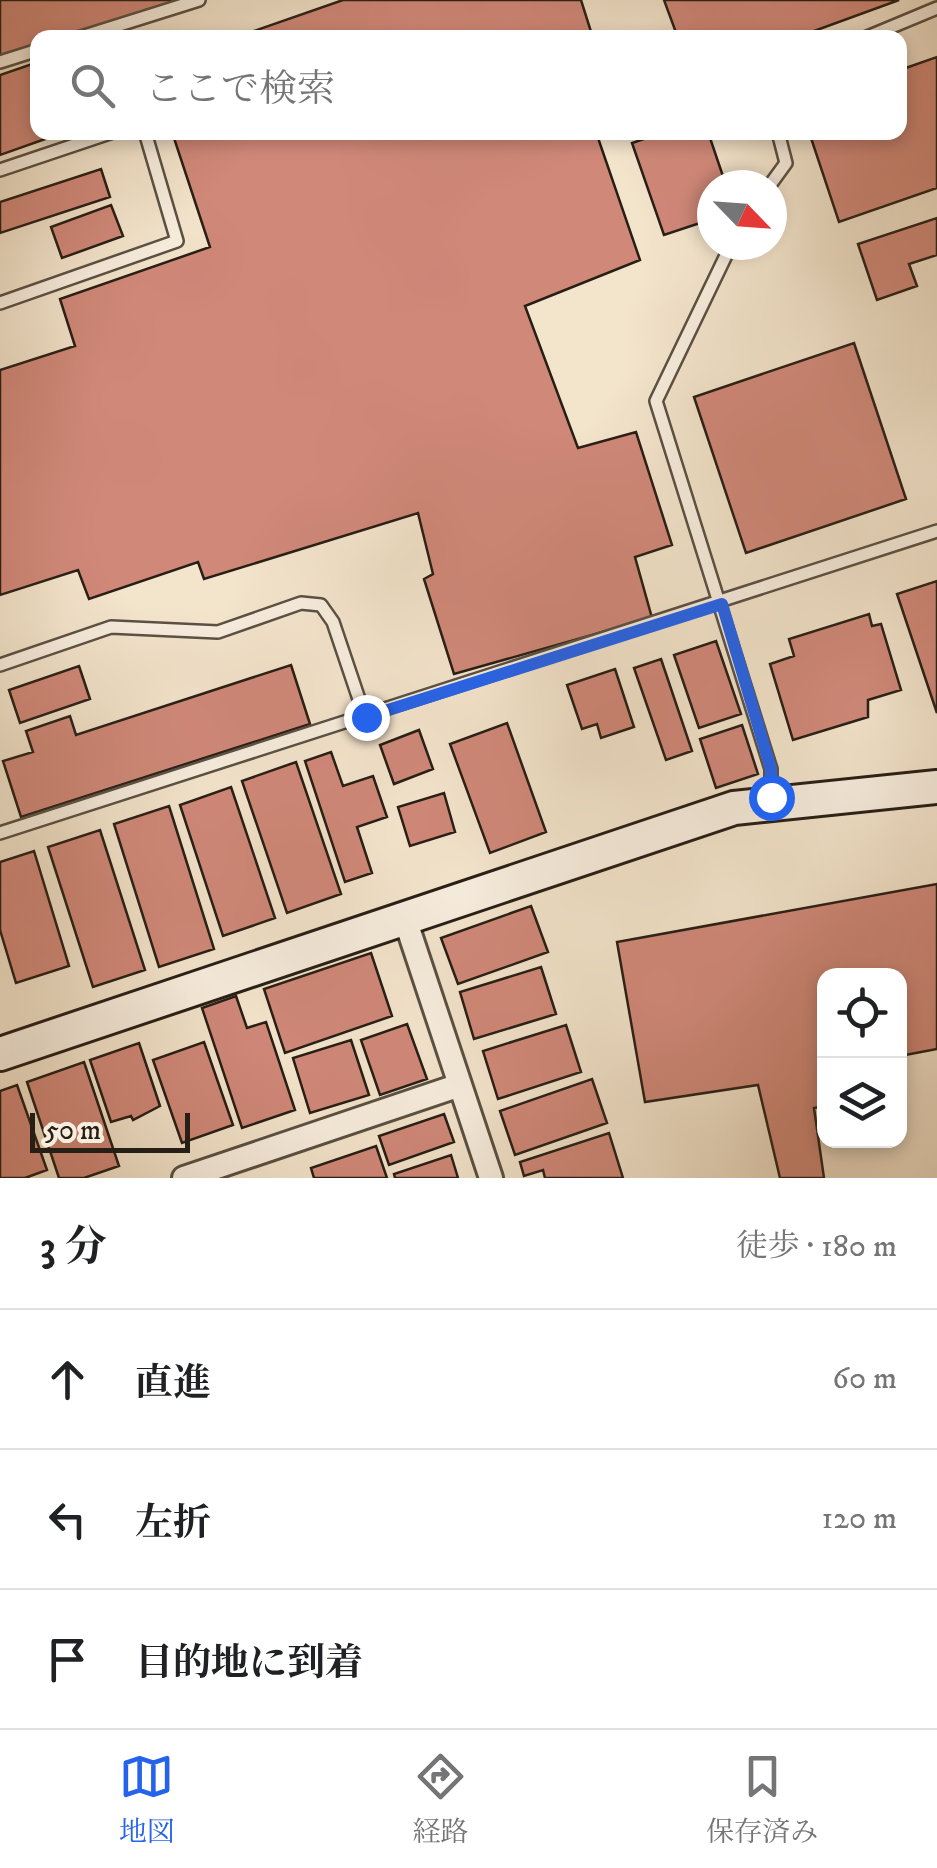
<!DOCTYPE html>
<html lang="ja">
<head>
<meta charset="utf-8">
<style>
	body { margin:0; font-family:"IM FELL DW Pica","Noto Serif JP",serif; background:#f6f6f6; color:#202124 }
	.controls { position:absolute; right:30px; bottom:30px; display:grid; overflow:hidden; border-radius:20px; box-shadow:0 5px 15px #0003 }
	.controls button { width:90px; height:90px; display:grid; place-items:center; padding:0; border:0; border-bottom:2px solid #e0e0e0; background:#fff; color:#202124; font:50px sans-serif }
	.compass { position:absolute; left:697px; top:170px; width:90px; height:90px; border-radius:50%; background:#fff; box-shadow:0 5px 15px #0003; rotate:115deg }
	.scale { position:absolute; left:30px; bottom:25px; width:160px; box-sizing:border-box; padding-left:10px; border:5px solid #271e15; border-top:0; font-size:28px; line-height:35px; white-space:nowrap; color:#271e15; -webkit-text-stroke:8px #f7edde; paint-order:stroke }
	.stop { position:absolute; width:30px; height:30px; margin:-22px; border:8px solid #2563eb; border-radius:50%; background:#fff }
	.stop.end { background:#2563eb; border-color:#fff; box-shadow:0 2px 10px #0008 }
	.list { margin:0; padding:0; list-style:none }
	h2 { display:flex; justify-content:space-between; align-items:center; height:130px; margin:0; padding:0 40px; font-size:42px }
	h2 small { font-size:32px; font-weight:400; color:#757577 }
	.list li { display:grid; grid-template-columns:65px 1fr auto; gap:30px; align-items:center; box-sizing:border-box; height:140px; padding:0 40px; border-top:2px solid #e0e0e0 }
	.list b { display:block; font-size:38px; white-space:nowrap }
	.list em { font-size:32px; font-style:normal; color:#757577 }
	.icon { flex:none; width:55px; height:55px; fill:none; stroke:currentColor; stroke-width:2; stroke-linecap:round; stroke-linejoin:round }
	.map { position:relative; flex:none; width:937px; height:1178px; overflow:hidden }
	.search { position:absolute; background:#fff; box-shadow:0 5px 15px #0003; left:30px; right:30px; top:30px; height:110px; display:flex; align-items:center; gap:25px; box-sizing:border-box; padding:0 35px; border-radius:20px; color:#757577; font-size:38px }
	.sheet { height:550px; background:#fff }
	nav { display:flex; justify-content:space-around; align-items:center; box-sizing:border-box; height:140px; border-top:2px solid #e0e0e0; background:#fff; font-size:28px; color:#757577 }
	nav a { display:grid; justify-items:center; gap:5px }
	nav .on { color:#2563eb }
	.map>svg:first-child { display:block }
</style>
</head>
<body>
<div class="map">
<svg width="937" height="1178" viewBox="0 0 937 1178">
	<rect width="100%" height="100%" fill="#f3e4cc"/>
	<filter id="stains"><feTurbulence type="fractalNoise" baseFrequency=".002" numOctaves="4"/><feColorMatrix values="0 0 0 0 .2 0 0 0 0 .09 0 0 0 0 .02 0 0 0 .5 -.17"/></filter>
	<radialGradient id="worn" r=".72"><stop offset=".6" stop-color="#630" stop-opacity="0"/><stop offset="1" stop-color="#630" stop-opacity=".3"/></radialGradient>
	<path fill="#d08879" stroke="#271e15" stroke-width="2.5" d="M0,0H178L59,38H38V44L0,56Z
		M343,0H581L593,38H234Z
		M664,0H899L795,38H678Z
		M937,57V188L839,222L809,132H900V70Z
		M38,62V132H65L0,155V75Z
		M172,132H596L640,260L525,306L578,448L636,432L672,545L635,557L652,618L454,674L424,579L433,574L418,513L204,579L198,562L89,599L78,570L0,595V370L75,346L60,299L210,247Z
		M664,132H708L726,185H712V219L664,235L632,143Z
		M101,169L110,197L0,233V202Z
		M111,205L123,236L62,258L51,227Z
		M937,218V255L909,264L917,286L877,300L858,244Z
		M854,343L906,499L746,553L694,397Z
		M937,581V713L897,594Z
		M869,614L872,626L881,624L901,690L868,700V717L793,740L770,664L794,656L789,639Z
		M716,641L741,714L699,728L674,655Z
		M661,659L692,751L666,760L634,668Z
		M291,665L310,724L21,817L3,761L33,752L26,731L70,716L76,735Z
		M79,666L90,699L20,723L9,690Z
		M615,669L634,727L601,738L597,724L582,729L567,685Z
		M507,723L546,832L490,853L450,744Z
		M742,725L758,774L716,788L700,739Z
		M419,730L433,769L394,784L380,745Z
		M331,752L343,786L373,776L387,817L357,827L372,873L345,882L305,761Z
		M296,762L341,894L287,913L242,781Z
		M231,787L275,918L223,936L180,805Z
		M444,793L455,832L410,846L398,807Z
		M169,806L214,949L159,967L114,824Z
		M100,830L145,970L93,987L48,847Z
		M34,851L69,966L16,983L0,930V862Z
		M937,884V1049L900,1056V976H824V1106L814,1108L824,1178H780L758,1085L645,1102L617,942Z
		M531,906L548,952L458,984L441,938Z
		M371,953L392,1016L285,1053L264,989Z
		M541,967L556,1014L474,1039L460,992Z
		M236,996L247,1028L266,1022L295,1110L242,1128L202,1008Z
		M407,1024L427,1079L380,1095L361,1040Z
		M566,1025L581,1072L498,1099L483,1051Z
		M351,1040L369,1095L310,1113L293,1058Z
		M204,1042L233,1125L182,1143L153,1060Z
		M139,1043L160,1106L133,1120L131,1116L111,1122L90,1060Z
		M84,1062L119,1166L84,1178H59L27,1082Z
		M592,1079L607,1123L515,1155L500,1111Z
		M17,1085L47,1170L25,1178H0V1091Z
		M444,1114L454,1142L389,1165L379,1136Z
		M609,1133L623,1178H545L543,1170L524,1176L520,1162Z
		M376,1146L387,1178H314L311,1168Z
		M451,1155L458,1178H395L394,1174Z"/>
	<g fill="none" stroke-linecap="round" stroke-linejoin="round">
		<g stroke="#5a5043" stroke-width="16">
			<path id="lane" d="M78,38L199,0
				M865,38L937,8
				M0,62L38,50
				M0,170L113,132
				M770,185L786,163L778,132
				M731,245L656,401L771,769V802
				M0,303L177,241L145,132
				M0,665L111,627L218,632L301,603L321,605L333,622L365,717
				M0,833L937,531"/>
		</g>
		<g stroke="#5a5043" stroke-width="28">
			<path id="street" d="M405,919L491,1178
				M184,1178L460,1085"/>
		</g>
		<g stroke="#271e15" stroke-width="38">
			<path id="secondary" d="M0,1054L734,808L937,787"/>
		</g>
		<use href="#lane" stroke="#f7edde" stroke-width="11"/>
		<use href="#street" stroke="#f7edde" stroke-width="22"/>
		<use href="#secondary" stroke="#f7edde" stroke-width="32"/>
	</g>
	<g fill="none" stroke-linecap="round" stroke-linejoin="round">
		<path stroke="#2563eb" stroke-width="12" d="M366,717L722,604L771,769V797"/>
	</g>
	<rect width="100%" height="100%" filter="url(#stains)"/>
	<rect width="100%" height="100%" fill="url(#worn)"/>
</svg>
<div class="controls">
<button><svg class="icon" aria-label="locate" viewBox="0 0 24 24"><circle cx="12" cy="12" r="6"/><path d="M12 2v4M12 18v4M2 12h4M18 12h4"/></svg></button>
<button><svg class="icon" aria-label="layers" viewBox="0 0 24 24"><path d="M12 4l9 5-9 5-9-5zM3 14l9 5 9-5"/></svg></button>
</div>
<svg class="compass" viewBox="-18 -18 36 36"><path d="M0-13l5 13h-10z" fill="#e53935"/><path d="M0 13l5-13h-10z" fill="#757577"/></svg>
<div class="scale">50 m</div>
<div class="stop" style="left:771px;top:797px"></div>
<div class="stop end" style="left:366px;top:717px"></div>
<div class="search"><svg class="icon" aria-label="search" viewBox="0 0 24 24"><circle cx="10" cy="10" r="6"/><path d="M15 15l6 6"/></svg>ここで検索</div>
</div>
<section class="sheet">
<h2>3 分<small>徒歩 · 180 m</small></h2>
<ul class="list">
<li><svg class="icon" aria-label="ahead" viewBox="0 0 24 24"><path d="M12 20V5M6 11l6-6 6 6"/></svg><div><b>直進</b></div><em>60 m</em></li>
<li><svg class="icon" aria-label="left" viewBox="0 0 24 24"><path d="M17 20v-9H6M10 6l-5 5 5 5"/></svg><div><b>左折</b></div><em>120 m</em></li>
<li><svg class="icon" aria-label="arrive" viewBox="0 0 24 24"><path d="M6 21V4h12l-3 4 3 4H6"/></svg><div><b>目的地に到着</b></div></li>
</ul>
</section>
<nav>
<a class="on"><svg class="icon" aria-label="map" viewBox="0 0 24 24"><path d="M3 6l6-2 6 2 6-2v14l-6 2-6-2-6 2zM9 4v14M15 6v14"/></svg>地図</a>
<a><svg class="icon" aria-label="directions" viewBox="0 0 24 24"><path d="M12 3l9 9-9 9-9-9zM9 14v-3h6M13 9l2 2-2 2"/></svg>経路</a>
<a><svg class="icon" aria-label="saved" viewBox="0 0 24 24"><path d="M7 4h10v16l-5-4-5 4z"/></svg>保存済み</a>
</nav>
</body>
</html>
